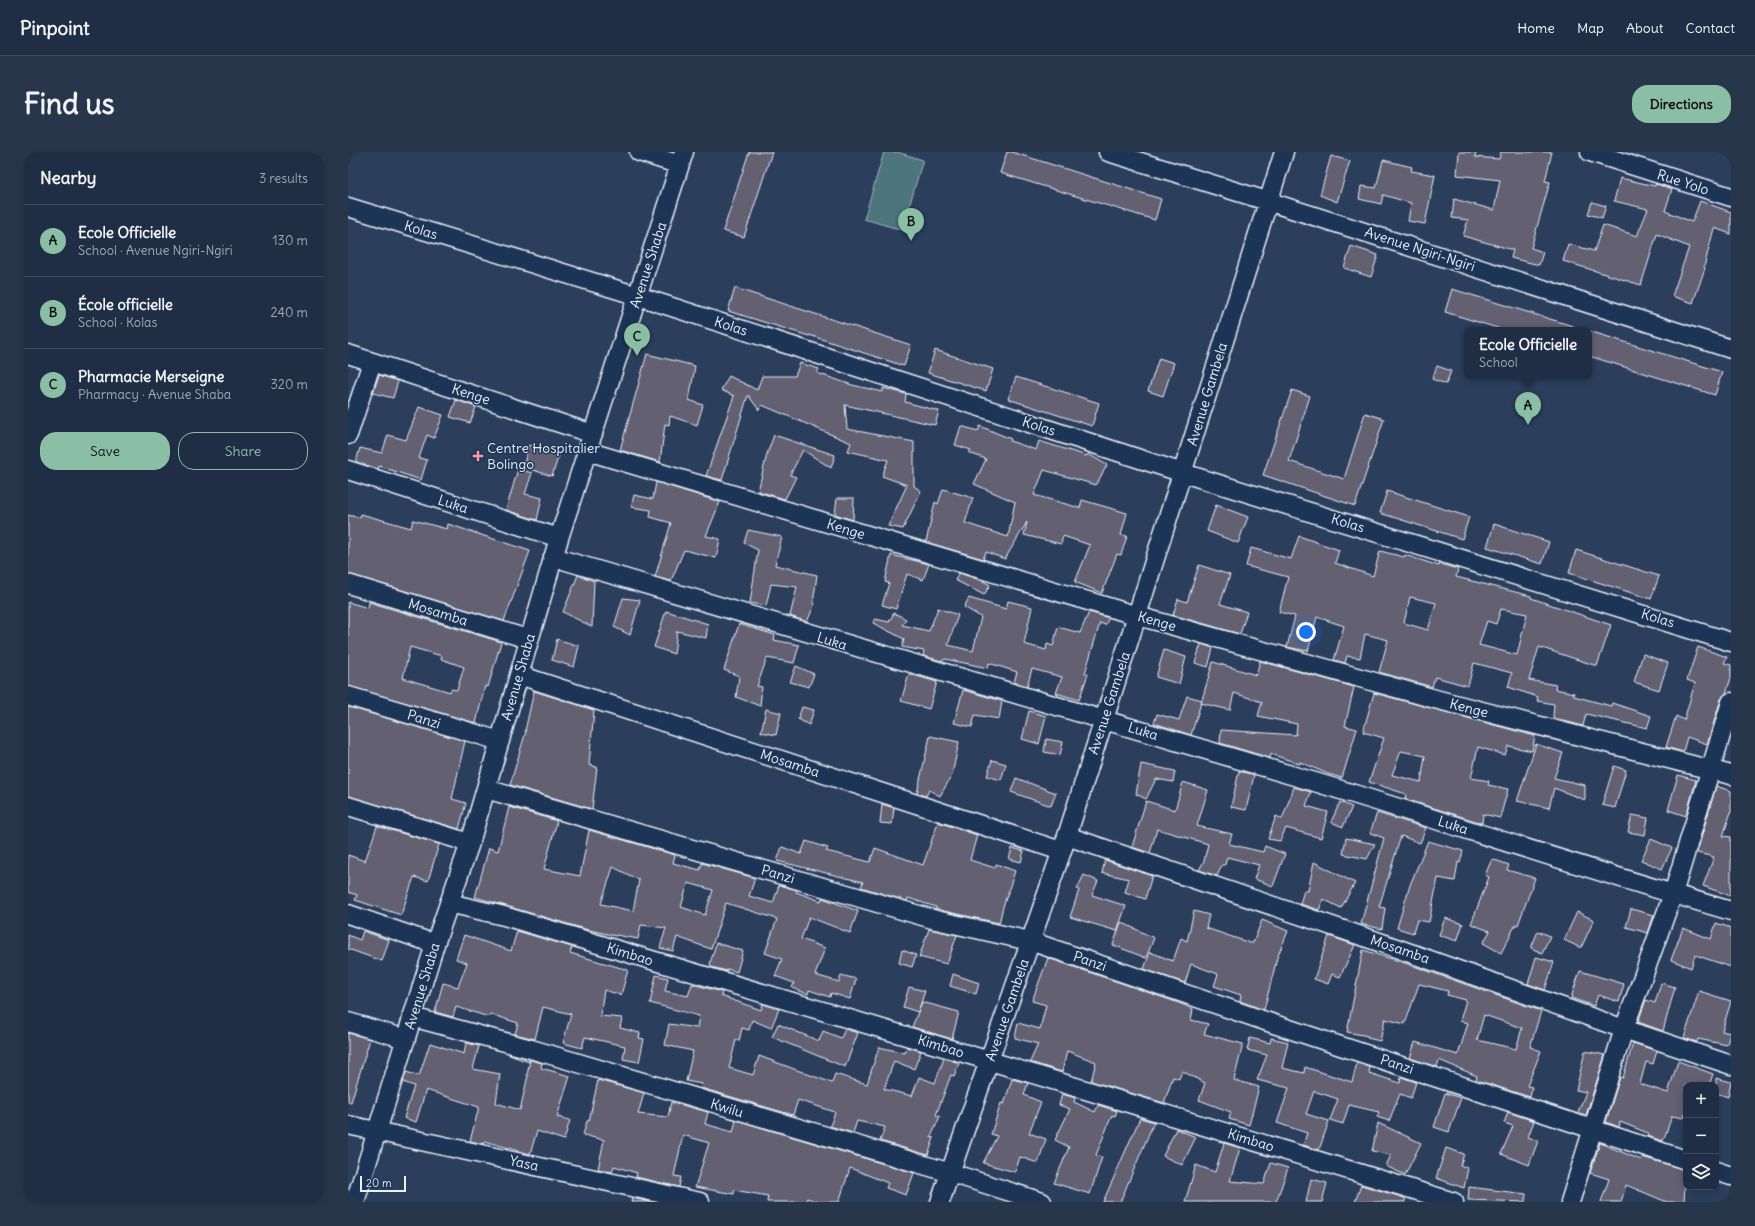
<!DOCTYPE html>
<html lang="en">
<head>
<meta charset="utf-8">
<style>
	body { margin:0; font-family:Delius,sans-serif; background:#28364c; color:#f1f3f6 }
	.controls { position:absolute; right:12px; bottom:12px; display:grid; overflow:hidden; border-radius:8px; box-shadow:0 2px 10px #0003 }
	.controls button { width:36px; height:36px; display:grid; place-items:center; padding:0; border:0; border-bottom:1px solid #3d4a5e; background:#202e45; color:#f1f3f6; font:20px sans-serif }
	.scale { position:absolute; left:12px; bottom:10px; width:46px; box-sizing:border-box; padding-left:4px; border:2px solid #e8f1f8; border-top:0; font-size:11px; line-height:14px; white-space:nowrap; color:#e8f1f8; -webkit-text-stroke:3px #1d3557; paint-order:stroke }
	.you { position:absolute; left:958px; top:480px; width:14px; height:14px; margin:-10px; border:3px solid #fff; border-radius:50%; background:#1a73e8; box-shadow:0 0 0 6px #1a73e833 }
	.badge { display:grid; place-items:center; width:26px; height:26px; border-radius:50%; background:#8abfa5; color:#111; font-size:13px; font-weight:700 }
	.pin { position:absolute; translate:-50% -33px; filter:drop-shadow(0 1px 2px #0008) }
	.pin::after { content:''; position:absolute; top:21px; width:14px; height:12px; background:inherit; clip-path:polygon(0 0,100% 0,50% 100%) }
	.popup { position:absolute; left:1116px; top:175px; width:128px; height:52px; box-sizing:border-box; display:grid; place-content:center; border-radius:8px; background:#202e45; filter:drop-shadow(0 1px 3px #0005); font-size:13px; white-space:nowrap; color:#a2a8b3 }
	.popup b { font-size:15px; color:#f1f3f6 }
	.popup::after { content:''; position:absolute; left:50%; top:100%; margin-left:-8px; border:8px solid transparent; border-top-color:#202e45 }
	.list { margin:0; padding:0; list-style:none }
	h2 { display:flex; justify-content:space-between; align-items:center; height:52px; margin:0; padding:0 16px; font-size:17px }
	h2 small { font-size:13px; font-weight:400; color:#a2a8b3 }
	.list li { display:grid; grid-template-columns:26px 1fr auto; gap:12px; align-items:center; box-sizing:border-box; height:72px; padding:0 16px; border-top:1px solid #3d4a5e }
	.list b { display:block; font-size:15px; white-space:nowrap }
	.list p { margin:0; font-size:13px; white-space:nowrap; color:#a2a8b3 }
	.list em { font-size:13px; font-style:normal; color:#a2a8b3 }
	.actions { display:flex; gap:8px; padding:12px 16px }
	.actions a { flex:1; padding:9px 0; border:1px solid #8abfa5; border-radius:16px; text-align:center; font-size:14px; color:#8abfa5 }
	.actions .main { background:#8abfa5; color:#111 }
	.icon { flex:none; width:22px; height:22px; fill:none; stroke:currentColor; stroke-width:2; stroke-linecap:round; stroke-linejoin:round }
	.map { position:relative; flex:none; width:1383px; height:1050px; overflow:hidden; border-radius:16px }
	header { display:flex; align-items:center; gap:24px; box-sizing:border-box; height:56px; padding:0 20px; background:#202e45; border-bottom:1px solid #3d4a5e }
	header strong { font-size:19px }
	nav { display:flex; gap:22px; margin-inline-start:auto; font-size:14px }
	.intro { display:flex; align-items:center; justify-content:space-between; box-sizing:border-box; height:96px; padding:0 24px }
	h1 { margin:0; font-size:28px }
	.button { padding:10px 18px; border-radius:16px; background:#8abfa5; color:#111; font-size:14px; font-weight:700 }
	main { display:flex; gap:24px; padding:0 24px }
	aside { flex:1; background:#202e45; border-radius:16px; box-shadow:0 2px 10px #0003 }
	.map>svg:first-child { display:block }
</style>
</head>
<body>
<header>
<strong>Pinpoint</strong>
<nav><a>Home</a><a>Map</a><a>About</a><a>Contact</a></nav>
</header>
<div class="intro"><h1>Find us</h1><a class="button">Directions</a></div>
<main>
<aside>
<h2>Nearby<small>3 results</small></h2>
<ul class="list">
<li><span class="badge">A</span><div><b>Ecole Officielle</b><p>School · Avenue Ngiri-Ngiri</p></div><em>130 m</em></li>
<li><span class="badge">B</span><div><b>École officielle</b><p>School · Kolas</p></div><em>240 m</em></li>
<li><span class="badge">C</span><div><b>Pharmacie Merseigne</b><p>Pharmacy · Avenue Shaba</p></div><em>320 m</em></li>
</ul>
<div class="actions"><a class="main">Save</a><a>Share</a></div>
</aside>
<div class="map">
<svg width="1383" height="1050" viewBox="0 0 1383 1050">
	<rect width="100%" height="100%" fill="#2b3e5c"/>
	<filter id="ink" filterUnits="userSpaceOnUse"><feTurbulence type="fractalNoise" baseFrequency=".025" numOctaves="2"/><feDisplacementMap in="SourceGraphic" scale="8" xChannelSelector="R" yChannelSelector="G"/><feConvolveMatrix kernelMatrix="1 2 1 2 8 2 1 2 1" color-interpolation-filters="sRGB"/></filter>
	<g filter="url(#ink)">
		<path fill="#4d767b" stroke="#9ab4ba" d="M536,0H549L575,8L554,78L516,67Z"/>
		<path fill="#646072" stroke="#e8f1f8" fill-rule="evenodd" d="M401,0H424L396,85L375,79Z
			M659,0H664L813,47L807,68L652,21Z
			M1111,0H1128L1127,5L1151,7L1153,0H1204L1197,29L1202,30L1183,96L1195,100L1191,113L1163,106L1165,98L1115,84L1120,68L1104,66L1106,47L1146,58L1152,28L1109,23Z
			M983,4L1002,9L989,50L972,43Z
			M1035,8L1064,15L1063,19L1087,23L1077,72L1060,69L1063,51L1035,43L1033,52L1011,47L1013,34L1028,36Z
			M1272,26L1307,34L1308,32L1324,37L1317,59L1344,70L1352,49L1383,60V82L1366,76L1356,115L1357,116L1345,151L1324,144L1341,95L1309,82L1293,133L1215,109L1220,92L1246,99L1255,73L1289,84L1300,57L1266,49Z
			M1244,50L1258,54L1254,66L1240,62Z
			M1003,94L1030,103L1023,125L996,116Z
			M387,136L563,193L556,214L461,183V184L380,159Z
			M1104,137L1228,175L1227,178H1156L1097,160Z
			M1241,179L1374,220L1367,243L1241,204Z
			M587,198L645,217L638,239L580,221Z
			M299,202L347,214L341,248L355,253L349,273L322,264L321,273L317,272L312,310L272,298Z
			M811,206L826,211L815,244L800,239Z
			M452,211L471,217L469,221L504,233L535,240V236L558,242L557,250L591,259L587,273L497,253L499,277L566,290V334L573,339L555,377L540,374L559,333L534,324L540,308L500,299L503,291L414,253L411,258L400,243L374,328L358,324L386,244L373,238L381,224L409,238L414,224H447Z
			M1089,214L1103,219L1098,232L1084,227Z
			M31,223L50,229L45,246L25,241Z
			M668,225L751,251L744,274L660,247Z
			M944,238L962,244L941,309L996,327L1017,261L1036,267L1007,354L915,323Z
			M108,248L128,255L122,271L102,265Z
			M71,255L95,263L86,286L79,283L71,306L79,308L73,328L31,314L30,317L8,310L12,296L34,301L40,283L58,288Z
			M613,274L630,279L632,274L663,287L662,289L688,298L691,289L739,304L740,302L759,313L748,333L696,318L686,343L732,356L734,348L779,361L773,383L779,384L773,403L769,402L754,441L727,430L742,393L715,384L713,392L676,383L679,370L657,407L638,400L635,407L578,390L587,350L590,352L595,337L625,346L617,371L660,385L667,350L626,332L638,307L621,301L623,298L607,293Z
			M426,283L487,303L483,316L455,298L442,323L448,325L437,347L410,339L419,302Z
			M181,293L211,303L204,324L175,315Z
			M170,317L184,321L177,342L194,346L189,368L158,358Z
			M308,330L372,350L358,384L372,387L368,406L336,398L323,429L307,425L323,371L302,365L303,358L283,355L286,343L305,347Z
			M1039,339L1121,365L1114,387L1032,361Z
			M489,346H506L505,368L487,362Z
			M868,353L900,365L890,391L859,379Z
			M13,362L63,376L65,368L99,377L100,372L182,399L156,469L0,422V363L12,366Z
			M1146,372L1201,390L1194,412L1139,395Z
			M400,378L434,385L427,413L469,423L465,451H467L459,470L442,464L449,435L423,432L418,454L402,451L410,398L396,391Z
			M951,384L991,398L987,411L1025,424L1032,399L1056,405L1057,403L1091,414L1092,412L1110,417L1108,425L1183,444V446L1263,473L1249,514L1191,495L1181,528L1208,533L1207,537L1226,541V544L1263,554L1264,551L1303,564L1299,576L1238,562L1235,574L1205,566L1206,552L1189,549L1190,545L1160,535L1164,521L1126,511L1120,534L1087,525L1084,535L1031,520L1040,488L1017,482L1012,506L999,504L997,511L986,508L996,474L969,465L960,499L939,495L947,464L931,460L940,425L898,414L903,396L943,407ZM1062,445L1088,451L1080,478L1056,471ZM1153,457L1179,462L1169,503L1131,493L1139,469L1148,472Z
			M1228,398L1311,424L1303,447L1221,421Z
			M543,403L581,412L575,428L559,422L548,457L534,453L541,431L537,430Z
			M851,413L882,423L872,452L899,460L892,482L825,463L830,447L839,450Z
			M611,421L635,429L642,433L636,443L607,428Z
			M230,423L246,429L244,475L215,460Z
			M275,446L292,448L282,483L266,475Z
			M621,446L658,457L660,449L684,455L676,492L698,498L699,492L705,494L710,475L732,481L741,460L761,466L757,473L752,471L737,521L740,522L731,548L708,541L714,525L684,517L679,534L666,530L669,520L641,511L640,516L597,507L594,509L575,504L576,499L554,495L556,487L525,471L527,467L541,470L546,461L558,467L554,473L581,479L590,456L610,463L600,493L625,499L633,465L616,455Z
			M0,450L20,456L21,450L153,490L140,535L137,534L128,571L0,534ZM62,495L94,504L93,507L116,515L109,538L103,537L102,540L55,526Z
			M318,459L360,472L358,486L329,479L326,502L306,495Z
			M391,472L427,483L426,488L451,493L446,511L419,506L409,534L414,535L412,554L388,545L391,524L376,518Z
			M209,487L231,494L226,515L204,508Z
			M853,492L865,496L860,515L847,511Z
			M1350,495L1379,505L1376,511L1383,513V526L1378,541L1373,547L1359,592L1339,585L1335,600L1318,595L1328,564L1336,568L1347,531L1339,528Z
			M816,498L838,505L831,532L808,525Z
			M1295,502L1320,511L1311,538L1286,530Z
			M912,509L1006,535L997,574L1009,577L994,626L980,622L952,610V612L923,602L922,606L872,591L873,578L948,583L949,572L910,564L914,550L886,541L882,558L853,551L865,510L908,523Z
			M448,514L466,522L461,535L442,530Z
			M561,522L589,530L581,557L553,549Z
			M615,538L654,549L651,567L627,563L624,575L606,571Z
			M186,539L246,558L241,613L249,615L244,657L162,633L178,579H177Z
			M1026,541L1187,584L1184,599L1160,594L1157,603L1130,595L1123,626L1141,629L1140,633L1160,637L1152,666L1135,662L1134,671L1057,647L1058,642L1021,630L1036,586L1015,580ZM1053,599L1077,604L1073,630L1044,623Z
			M839,544L854,548L843,583L806,571L809,562L831,568Z
			M0,555L117,589L104,647L118,651L111,677L0,644Z
			M454,555L466,558L461,573L450,567Z
			M418,557L433,561L428,583L413,580Z
			M681,559L698,564L691,592L674,587Z
			M582,584L611,590L604,623L592,644L581,638L578,644L569,641Z
			M698,587L715,590L712,603L696,600Z
			M1188,592L1215,601L1206,626L1237,633V648L1206,636L1201,656L1169,649Z
			M644,608L658,612L653,628L639,624Z
			M793,612L827,619L825,630L808,627L798,647L788,642Z
			M1266,614L1278,618L1267,656L1254,653Z
			M891,619L906,623L898,658L883,655Z
			M1330,623L1348,628L1338,664L1320,658Z
			M668,626L708,641L703,654L663,640Z
			M835,630L860,638L849,674L884,682L881,692L915,700L917,694L937,702L925,734L906,727L911,713L879,705L877,713H874L869,724L851,718L856,709L860,692L809,677L802,701L784,695L798,649L827,658Z
			M1368,634L1383,639V660L1375,684L1383,685V744L1355,734L1366,705L1349,701Z
			M946,635L963,640L958,654L980,660L973,686L938,676L932,689L920,687L928,664L934,667Z
			M992,650L1004,655L995,675L983,670Z
			M534,652L546,656L544,672L532,671Z
			M161,655L209,669L196,717L232,724L241,678L327,703L325,711L352,718L354,711L407,726L401,744L425,751L431,733L449,738L448,740L473,749L474,746L510,759L502,781L461,765L453,787L477,796L467,823L491,830L493,823L508,827L502,847L483,841L482,845L461,838L460,842L444,836L446,831L427,824L434,807L417,801L429,767L378,751L363,797L329,785L325,799L312,796L318,776L293,773L290,787L268,783V784L237,777L127,745L141,696L150,699ZM265,715L291,728L285,759L253,752ZM340,731L365,738L357,763L333,755Z
			M1029,661L1078,676L1072,691L1053,684L1031,755L1037,756L1034,777L1013,772L1036,686L1022,681Z
			M1284,663L1300,666L1297,683L1280,680Z
			M590,670L629,683L622,708L647,716L648,712L667,719L655,755L651,771L591,758L588,757V755L560,746L559,749L513,735L515,730L429,709L434,695L453,702L458,689L480,696L478,699L522,710L527,696L575,713Z
			M29,674L91,692L80,729L66,725L53,763L7,748L9,743L0,740V703L17,709Z
			M998,686L1027,692L1019,707L995,702Z
			M1303,687L1324,696L1314,717L1293,708Z
			M1080,689L1115,699L1112,711L1110,710L1107,729L1090,726L1081,770L1069,768L1065,781L1049,776L1062,733Z
			M664,696L676,699L673,710L661,707Z
			M1144,707L1161,713L1159,718L1187,726L1170,773L1168,772L1153,801L1135,791L1142,779L1123,772L1141,725L1137,723Z
			M757,708L804,724L797,747L777,740L781,727L754,721Z
			M966,710L1007,731L993,756L975,747L971,758L952,752L956,738L960,739Z
			M736,723L750,729L744,743L778,754L769,779L722,765L731,738L729,737Z
			M1283,757L1306,763L1300,781L1278,775Z
			M846,759L861,763L858,776L902,791H905L914,768L940,779L929,806L916,858L892,849L893,843L866,834L870,822L843,812L837,831L796,817L802,800L825,809L833,786L839,789Z
			M1229,760L1246,768L1233,796L1216,788Z
			M1097,766L1115,772L1109,789L1091,783Z
			M773,770L806,786L798,806L765,793Z
			M1368,771L1383,776V815L1347,803L1343,816L1323,808L1335,776L1363,787Z
			M581,777L609,783L599,812L571,805Z
			M15,779L41,788L34,809L0,797V783L12,788Z
			M169,779L224,795L222,801L280,818L273,843L256,838L252,864L274,866L272,876L292,881L291,886L296,887L291,910L275,907L277,894L237,885L234,896L215,891L223,862L195,855L187,887L167,882L170,871L142,862L141,865L108,855L105,865L87,860L95,831L110,835L119,811L108,807L116,783L163,799Z
			M1190,779L1202,784L1194,801L1183,796Z
			M981,784L1007,793L992,825L984,822L980,832L966,827Z
			M368,791L395,799L389,820L379,817V819L363,815L362,812Z
			M554,798L568,803L564,815L551,811Z
			M1015,798L1060,812L1193,859L1182,895L1193,899L1179,934L1184,935L1182,945L1128,928L1129,924L1091,908L1089,915L1062,906L1067,890L1110,903L1120,871L1112,869L1118,848L1099,843L1100,839L1071,832L1057,872L1037,867L1032,889L1019,886L1020,884L999,880ZM1136,863L1174,876L1168,897L1129,888Z
			M1188,805L1206,810L1197,838L1180,832Z
			M700,806L831,851L845,857L843,868L860,872L856,882L895,892L886,928L911,935L901,973L881,967L883,960L851,948L857,931L834,919L831,927L825,925L816,951L743,929L748,910L719,899L714,920L682,910L690,892L667,886L670,871L692,877L698,853L684,849Z
			M1232,819L1276,832L1271,850L1250,843L1246,854L1223,846Z
			M605,822L631,831L628,842L602,834Z
			M308,823L320,826L317,839L340,844L344,832L374,840L373,844L413,858L415,852L431,857L423,876L404,868L401,878L394,876L391,889L388,888L381,916L405,923L411,904L484,931L487,922L519,932L531,895L557,901L559,895L573,899L566,917L546,909L536,937L564,944L571,925L587,931L596,906L611,911L606,924L603,923L588,963L592,964L583,985L586,986L580,1003L532,989L537,975L509,969L505,981L482,974L487,960L450,948L445,963L353,936L354,932L338,929L345,899L317,893L321,872L349,876L351,864L302,851Z
			M1313,831L1327,835L1315,879L1290,870L1298,848L1307,851Z
			M561,835L577,839L570,860L555,855Z
			M1351,839L1383,849L1374,879L1382,881L1379,893L1350,887L1349,890L1336,886Z
			M574,850L611,860L604,887L564,875Z
			M430,872L471,889L475,879L493,886L497,877L510,881L497,915L424,885Z
			M0,881L22,887L3,950H0Z
			M902,886L922,891L923,886L940,890L934,916L956,921L957,915L1004,930L1009,911L1022,915L1021,921L1052,931L1053,925L1068,930L1063,946L1052,942L1041,969L1029,965L1031,960L1001,953L995,972L982,968L990,947L966,939L958,962L981,969L971,998L955,993L959,981L929,971L941,936L909,928L919,903L899,898Z
			M82,891L116,902L118,891L131,894L125,917L152,922L148,951L172,958L180,923H179L182,908L194,911L193,916L222,924L209,965L222,968L216,988L189,979L182,1002L136,989V992L122,989L131,955L78,938L68,970L56,966L66,934L55,930L58,920L71,924Z
			M1285,891L1309,899L1305,912L1298,910L1292,932L1320,941L1330,909L1365,922L1361,933H1338V954L1336,966L1324,964L1315,989L1299,984L1300,981L1272,970L1271,975L1258,970L1272,925L1275,926Z
			M1237,899L1257,903L1238,963L1230,960L1238,940L1228,938Z
			M161,902L181,907V910L161,903Z
			M1368,926L1383,930L1380,945L1368,941Z
			M664,927L680,931L676,943L693,950L681,981L698,987L690,1011L672,1005L667,1020L635,1011L649,984L643,982L653,951L656,952Z
			M250,928L296,941L290,962L320,965L323,950L360,960L357,972L385,980L388,968L566,1021L558,1043L538,1036L540,1031L502,1016L491,1050H470L459,1046L458,1050H419L420,1044L386,1038V1042L347,1035L361,991L335,983L326,1024L333,1025L331,1035L288,1025L289,1021L266,1014L264,1020L250,1017L256,988L235,983L239,969H241Z
			M1097,941L1113,946L1101,980L1086,975Z
			M714,942L727,946L726,950L747,960L750,953L769,959L767,964L764,963L748,1003L754,1005L742,1042L706,1031L721,995L707,988L722,957L711,953Z
			M1160,960L1186,969L1180,985L1190,989L1181,1013L1153,1002L1165,974L1156,971Z
			M792,966L806,970L772,1050H755Z
			M1030,971L1073,991L1057,1023L1038,1014L1043,1003L1024,999Z
			M828,977L848,985L834,1013L815,1004Z
			M876,991L892,996L882,1029L916,1032L923,1011L940,1016L928,1050H837L848,1013L867,1020Z
			M1252,991L1293,1008L1294,1005L1338,1018L1336,1050H1319L1278,1033L1273,1050H1253L1261,1027L1242,1021Z
			M1098,996L1116,1002L1112,1014L1120,1016L1116,1036L1088,1026Z
			M963,1027L979,1031L974,1050H958Z
			M1013,1033L1057,1046V1050H1007Z
			M1121,1035L1178,1042V1050L1120,1048Z
			M284,1046L303,1050H283Z"/>
		<g fill="none" stroke-linecap="round" stroke-linejoin="round">
			<g stroke="#e8f1f8" stroke-width="21">
				<path id="minor" d="M291,0L332,13
					M760,0L919,49L1383,197
					M1242,0L1383,45
					M0,55L290,144L835,321L1383,490
					M0,202L245,282
					M0,283L24,210
					M239,299L790,464L1091,548L1383,623
					M0,318L211,386
					M205,405C460,482 715,555 970,631C1108,673 1244,719 1383,759
					M0,432L180,487
					M171,523L713,699
					M0,544L152,589
					M138,637L588,768L682,789L926,872L1338,1008
					M0,654L122,691
					M719,684L1034,791L1276,877L1383,913
					M101,751L156,764L642,909L1106,1050
					M0,762L87,792
					M64,865L183,897L603,1021L694,1050
					M0,870L58,887
					M0,973L352,1050
					M1368,1019L1383,1024
					M7,1050L87,792L122,691L211,386L336,0
					M592,1050L719,684L936,0
					M1222,1050L1276,877L1325,742L1383,550"/>
			</g>
			<use href="#minor" stroke="#1d3557" stroke-width="18"/>
		</g>
	</g>
	<path fill="#ff9aa2" stroke="#1d3557" stroke-width="1.5" d="M128 298h4v4h4v4h-4v4h-4v-4h-4v-4h4z"/>
	<g text-anchor="middle" dominant-baseline="central" stroke-width="3" stroke-linejoin="round" paint-order="stroke">
		<g font-size="14" fill="#e8f1f8" stroke="#1d3557">
			<text transform="translate(1335 30) rotate(18)">Rue Yolo</text>
			<text transform="translate(73 78) rotate(17)">Kolas</text>
			<text transform="translate(1072 97) rotate(18)">Avenue Ngiri-Ngiri</text>
			<text transform="translate(300 113) rotate(-72)">Avenue Shaba</text>
			<text transform="translate(383 174) rotate(18)">Kolas</text>
			<text transform="translate(123 242) rotate(18)">Kenge</text>
			<text transform="translate(859 242) rotate(-73)">Avenue Gambela</text>
			<text transform="translate(691 274) rotate(18)">Kolas</text>
			<text transform="translate(105 352) rotate(18)">Luka</text>
			<text transform="translate(1000 371) rotate(17)">Kolas</text>
			<text transform="translate(498 377) rotate(17)">Kenge</text>
			<text transform="translate(90 460) rotate(17)">Mosamba</text>
			<text transform="translate(1310 466) rotate(17)">Kolas</text>
			<text transform="translate(809 469) rotate(16)">Kenge</text>
			<text transform="translate(484 489) rotate(17)">Luka</text>
			<text transform="translate(170 525) rotate(-74)">Avenue Shaba</text>
			<text transform="translate(761 551) rotate(-72)">Avenue Gambela</text>
			<text transform="translate(1121 556) rotate(14)">Kenge</text>
			<text transform="translate(76 567) rotate(17)">Panzi</text>
			<text transform="translate(795 579) rotate(17)">Luka</text>
			<text transform="translate(442 611) rotate(18)">Mosamba</text>
			<text transform="translate(1105 673) rotate(18)">Luka</text>
			<text transform="translate(430 722) rotate(16)">Panzi</text>
			<text transform="translate(1052 797) rotate(19)">Mosamba</text>
			<text transform="translate(282 802) rotate(17)">Kimbao</text>
			<text transform="translate(742 809) rotate(19)">Panzi</text>
			<text transform="translate(74 834) rotate(-73)">Avenue Shaba</text>
			<text transform="translate(659 858) rotate(-71)">Avenue Gambela</text>
			<text transform="translate(593 894) rotate(17)">Kimbao</text>
			<text transform="translate(1049 912) rotate(18)">Panzi</text>
			<text transform="translate(379 956) rotate(17)">Kwilu</text>
			<text transform="translate(903 988) rotate(17)">Kimbao</text>
			<text transform="translate(176 1011) rotate(12)">Yasa</text>
		</g>
		<g font-size="14" fill="#e8f1f8" stroke="#1d3557" text-anchor="start">
			<text x="139" y="296">Centre Hospitalier<tspan x="139" dy="16">Bolingo</tspan></text>
		</g>
	</g>
</svg>
<div class="controls">
<button>+</button>
<button>−</button>
<button><svg class="icon" aria-label="layers" viewBox="0 0 24 24"><path d="M12 4l9 5-9 5-9-5zM3 14l9 5 9-5"/></svg></button>
</div>
<div class="scale">20 m</div>
<div class="you"></div>
<div class="pin badge" style="left:1180px;top:273px">A</div>
<div class="popup"><b>Ecole Officielle</b>School</div>
<div class="pin badge" style="left:563px;top:89px">B</div>
<div class="pin badge" style="left:289px;top:204px">C</div>
</div>
</main>
</body>
</html>
